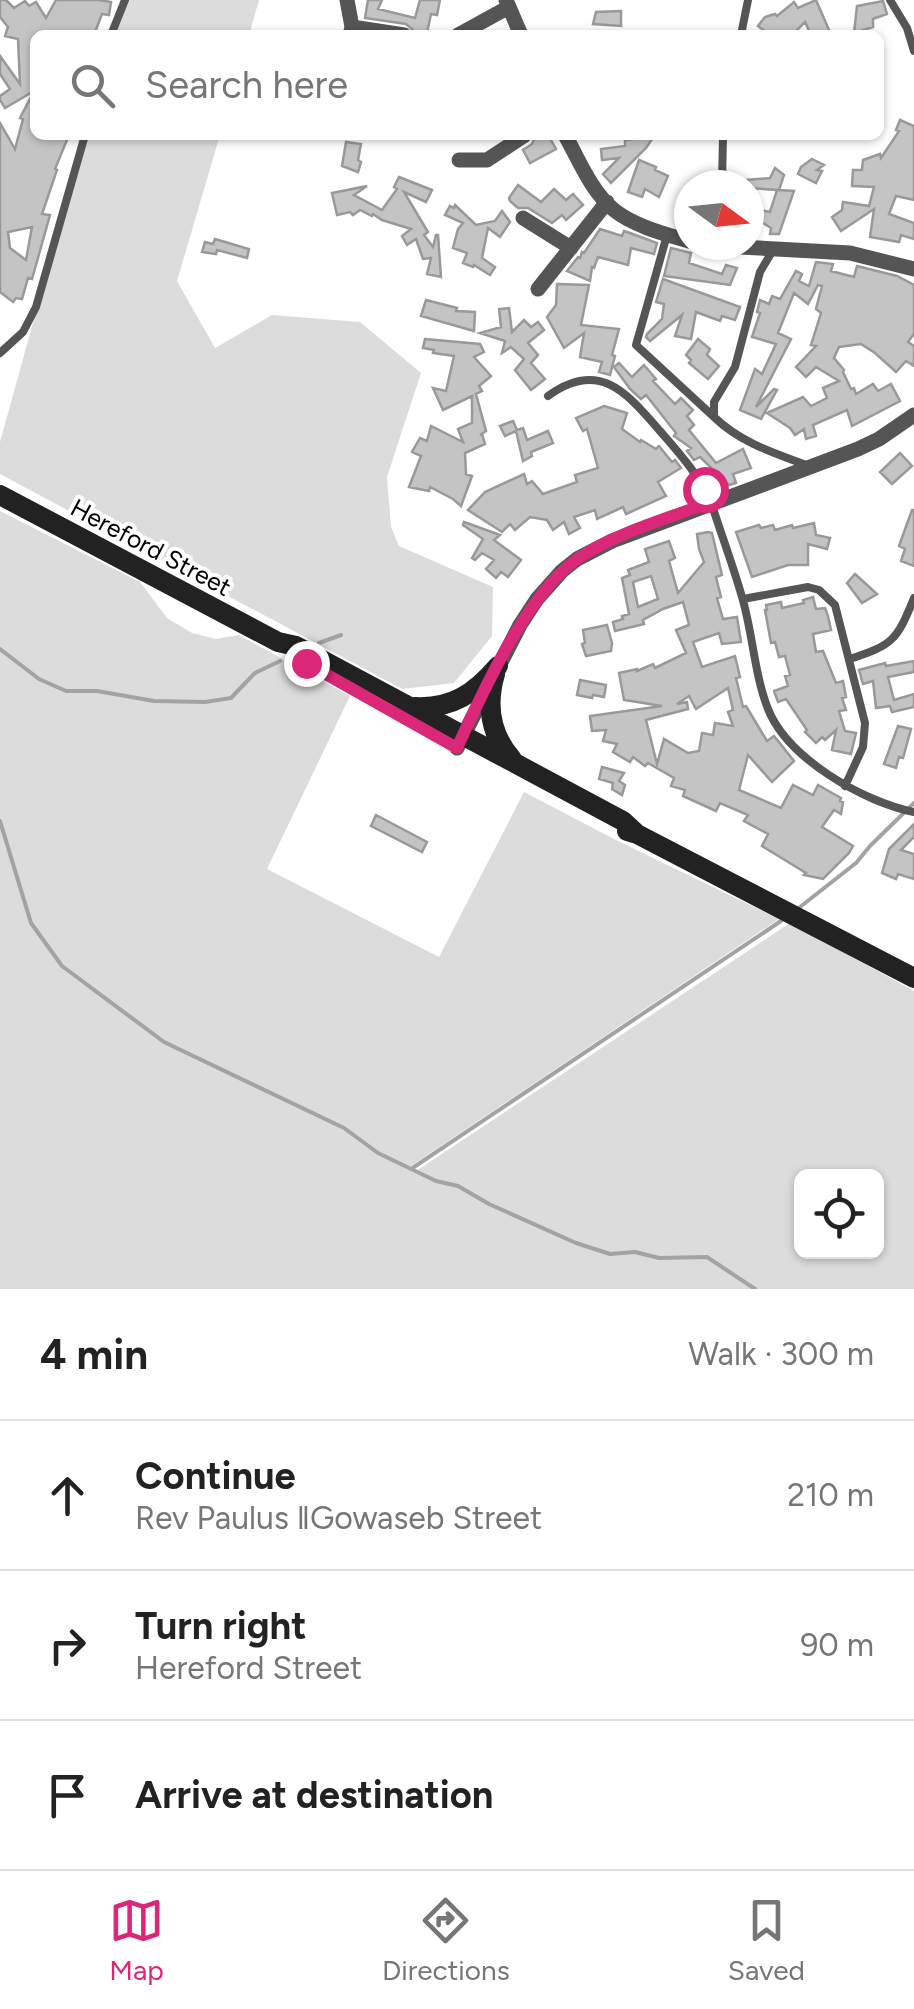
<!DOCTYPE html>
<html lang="en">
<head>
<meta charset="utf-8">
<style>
	body { margin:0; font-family:Figtree,sans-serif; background:#f6f6f6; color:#222 }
	.controls { position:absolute; right:30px; bottom:30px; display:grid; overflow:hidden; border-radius:15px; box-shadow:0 2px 8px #0004 }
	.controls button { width:90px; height:90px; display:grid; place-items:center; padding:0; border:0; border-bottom:2px solid #e0e0e0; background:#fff; color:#222; font:50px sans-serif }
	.compass { position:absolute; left:674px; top:170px; width:90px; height:90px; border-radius:50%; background:#fff; box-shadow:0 2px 8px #0004; rotate:105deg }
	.stop { position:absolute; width:30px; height:30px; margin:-22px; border:8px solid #db2777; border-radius:50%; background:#fff }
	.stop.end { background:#db2777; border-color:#fff; box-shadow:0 2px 10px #0008 }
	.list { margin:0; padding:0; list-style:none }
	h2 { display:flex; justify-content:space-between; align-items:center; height:130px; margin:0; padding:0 40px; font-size:42px }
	h2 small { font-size:32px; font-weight:400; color:#767676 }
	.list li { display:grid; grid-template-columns:65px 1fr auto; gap:30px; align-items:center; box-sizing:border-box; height:150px; padding:0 40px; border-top:2px solid #e0e0e0 }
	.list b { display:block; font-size:38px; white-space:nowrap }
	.list p { margin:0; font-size:32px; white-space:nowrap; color:#767676 }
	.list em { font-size:32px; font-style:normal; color:#767676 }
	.icon { flex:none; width:55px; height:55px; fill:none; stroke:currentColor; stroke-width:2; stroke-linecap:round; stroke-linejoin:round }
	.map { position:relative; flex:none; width:914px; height:1289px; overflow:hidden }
	.search { position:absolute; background:#fff; box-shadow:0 2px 8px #0004; left:30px; right:30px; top:30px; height:110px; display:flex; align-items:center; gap:25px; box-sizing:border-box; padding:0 35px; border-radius:15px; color:#767676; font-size:38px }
	.sheet { height:580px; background:#fff }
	nav { display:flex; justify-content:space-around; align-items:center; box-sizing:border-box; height:140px; border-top:2px solid #e0e0e0; background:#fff; font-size:28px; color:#767676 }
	nav a { display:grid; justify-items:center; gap:5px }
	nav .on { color:#db2777 }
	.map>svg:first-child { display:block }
</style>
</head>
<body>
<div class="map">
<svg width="914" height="1289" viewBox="0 0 914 1289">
	<rect width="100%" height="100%" fill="#fff"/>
	<path fill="#dcdcdc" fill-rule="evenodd" d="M125,0H259L249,35H111Z
		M85,135H220L177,281L215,348L272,315L360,322L421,373L387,477L391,527L399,546L493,587L492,636L454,683L402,689L0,474V442Z
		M0,511L140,582L167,618L192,633L216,639L239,635L350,696L267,869L439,957L524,792L616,840L779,919L408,1168L416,1171L790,923L914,991V1289H0ZM802,1176H876V1252H802Z"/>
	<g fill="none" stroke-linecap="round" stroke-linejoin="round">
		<path stroke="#a3a3a3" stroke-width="4" d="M319,643L341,635
			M0,649L39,679L66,691H97L154,701L205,702L231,698L255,673L280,661
			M0,821L31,923L62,966L164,1042L344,1128L378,1153L436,1181L458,1186L489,1204L576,1243L610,1254L635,1252L659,1258L707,1257L755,1289
			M800,907L856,863L870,846L914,803
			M411,1169L781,921"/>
	</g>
	<path fill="#c4c4c4" stroke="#999" stroke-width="2.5" fill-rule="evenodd" d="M0,0H6L14,8L25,1L29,6L36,2L46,18L56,0H99L111,2L109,15L102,14L94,35H35V135H69L55,169L57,170L42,214L50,215L32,279L28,278L22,299L16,298L13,302L0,292V123L15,149L23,119L20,118L34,91L5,108L0,100V96L10,89L0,74V56L20,84L18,39L5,36L8,27L0,17ZM32,227L26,260L10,248L8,232Z
		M368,0H382L378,9L415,18L420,0H440L437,15L431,14L427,33L414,31L406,24L365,18Z
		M816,0L829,30L811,35L805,22L792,35H770L758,26L765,17L775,14L777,16L794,2L798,8Z
		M883,1L887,14L873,19V27L854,33L857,6Z
		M621,11V26L593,24L596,12Z
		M900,120L914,126V200L896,196L889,214L914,223V239L901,235L899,242L870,237L874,209L841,231L832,217L842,210L843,202L869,206L874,187L852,186L853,170H862L863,160L880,154L881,158L899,131L896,130Z
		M536,135H548L556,149L530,163L523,150L532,144Z
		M637,135H655L646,148L611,183L603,174L619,158L602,160L601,149L625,146V140L634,139Z
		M346,142L361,144L358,160L361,162L358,172L342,166Z
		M812,159L824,165L817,170L822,171L816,183L798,174L801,167Z
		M639,160L656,167L655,170L668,176L659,197L645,189L642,197L628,192Z
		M775,168L784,175L779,190L794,191L779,234H770L771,228L763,223L755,221L756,209L770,212L777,190L749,188V185H733V181L770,178Z
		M399,177L432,190L426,202L404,192L428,232L424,235L433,247L436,235H438L441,277L427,274L431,258L423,259L416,239L407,245L402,236L411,229L382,220L373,214L372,216L360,210L353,215L350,212L337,215L332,193L367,186L354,195L382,210L397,189L394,187Z
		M518,185L541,202L554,189L566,200L573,194L583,205L566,220L562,215L552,223L528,208H518L510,201L509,198Z
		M455,205L476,225L495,221L502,211L510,222L500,237L488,228L482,258L495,267L490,275L474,265L473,267L463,263L467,253L453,248L458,229L463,223L445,215L450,206L454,208Z
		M600,229L622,236L624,231L630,233L657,243L654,254L631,248L628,265L598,257L594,268L592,267L590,281L567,271L578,257L580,258L582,252L584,253Z
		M215,239L249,249L247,258L217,250L216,254L202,252L205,242L213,244Z
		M671,248L691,253L689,263L722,274L726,265L737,268L730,285L664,276Z
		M816,262L833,264L831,271L854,277L857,266L897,276L914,285V334L908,342L914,346V366L906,361L896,372L875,353L861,344L839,347L834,358L844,370L843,372L851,389L854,388L856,394L873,384L878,391L891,384L900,401L852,426L847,410L813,425L816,436L806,439L804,429L795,435L790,428L767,413L803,397L811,406L827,398L823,388L839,381L816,367L806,377L796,367L816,346L811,345L821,313L816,309L822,286L818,285L808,304L794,293L778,333L791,339L756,407L774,389L777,390L761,419L740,410L755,369L762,374L776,344L752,337L760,313L757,312L760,300L769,304L772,296L780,299L796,271L802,274L799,281L809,286Z
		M663,279L740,307L735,320L722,316L720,321L696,312L691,339L675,336L682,315L650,341L646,337L647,334L662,319L664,304L656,302Z
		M557,284L589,285L581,325L619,329L612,355L615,356L610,375L599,372L602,362L580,357L584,333L564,348L547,317L556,305Z
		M426,300L457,308L456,311L475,312L474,331L421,316Z
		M509,308L512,332L524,320L531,327L538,322L544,330L528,343L538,355L531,363L545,379L531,390L515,370L524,359L511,347L502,353L505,341L480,333L501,327L499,309Z
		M425,339L480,344L484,352L474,357L491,376L479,386L482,391L476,394L486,431L480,435L482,434L485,444L465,453L466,474L472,476L461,506L453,499L430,487L429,491L409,487L421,456L412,452L420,438L427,441L431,426L463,442L458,429L472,423V396L443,410L433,388L446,391L454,356L433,353L434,350L423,348Z
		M698,339L710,349L707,355L719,366L708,379L689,363L691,360L686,355Z
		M619,363L632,377L644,365L656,379L653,381L675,404L681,398L693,410L687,416L694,425L689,430L716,463L743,449L751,468L733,474L736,483L729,485L700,457L694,460L687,451L691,448L674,436L676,433L646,395L641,399L630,389L614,367Z
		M604,406L627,413L622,429L640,442L641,440L656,449L659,446L672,462L675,460L681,468L658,482L666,496L626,514L623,507L597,519L595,510L574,517L580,528L569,534L564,522L553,530L547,520L530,517L515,530L510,524L502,532L468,510L485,492L524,474L527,484L532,481L543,494L577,482L575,475L598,468L587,429L583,431L576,418Z
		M513,421L517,430L523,428L527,440L548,431L553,443L531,452L532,456L523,461L516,431L505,436L500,426Z
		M900,453L912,466L892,484L880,472Z
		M912,510H914V566L901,561L905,549L899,546Z
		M464,522L500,535L494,540L521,560L508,577L501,572L496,578L486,569L494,560L482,553L475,560L472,558L483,539L463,525Z
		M814,523L816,535L830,538L827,549L808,544V565H788L752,577L736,532L759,525L761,528L773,525L775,530L792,525L793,528Z
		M708,532L712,533L722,575L716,577L721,597L717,598L723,619L737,617L741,642L722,644L719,633L693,642L702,667L735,656L740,677L736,678L743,707L746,706L767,741L774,736L794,761L772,782L748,755L739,790L781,808L793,785L813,795L818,785L841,798L840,801L843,802L841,814L834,810L822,827L853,846L849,853L823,879L804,875L806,873L762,846L768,834L744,821L748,815L720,803L716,811L683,796L685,790L671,786L674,778L648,763L645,766L633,757L630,762L613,752L617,744L603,741L606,730L592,731L590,716L662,706L624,700L619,673L637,669V671L653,664L655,668L686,653L676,630L689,625L683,602L663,609L643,620L644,624L615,631L613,622L623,619L622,616L629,614L622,578L630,575L628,570L649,562L645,549L669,541L675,558L669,561L678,593L704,562L699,549L697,534ZM651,576L658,599L638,607L633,582ZM728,688L733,710L728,712L733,726L715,723L713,735L702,733L699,751L688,753L664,739L657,764L646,720L688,709L687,702L677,704L689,696L696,709Z
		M855,574L877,594L862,603L847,583Z
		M813,597L816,609L825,608L828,616L831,630L813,634L816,652L823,651L836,683L843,681L846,697L842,698L846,710L839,711L845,731L856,733L851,754L832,750L836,730L825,740L822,737L816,743L805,732L807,730L786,699L778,702L774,691L788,686L785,676L790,675L785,656L779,657L775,642L771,643L765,610H767L766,605L781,602L782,608L804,603L803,600Z
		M607,625L612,643L611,651L586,656L582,644L585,643L583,630Z
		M914,661V672L888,677L894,700L914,694V707L892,712L890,706L876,708L873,681L863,684L859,670L885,663L886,666Z
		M580,680L606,685L604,697L593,695L592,698L577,695Z
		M898,726L911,729L903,758L899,757L896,768L884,764Z
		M602,767L624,773L619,781L625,785L622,795L612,789L613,783L599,779Z
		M376,815L427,842L422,852L371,826Z
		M914,824V837L901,850L914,854V879L898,874L896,879L882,873L889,849Z"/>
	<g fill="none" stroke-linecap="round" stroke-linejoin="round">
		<path stroke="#555" stroke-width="8" d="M890,0L907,28L914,51
			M111,35L125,0
			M741,35L748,0
			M722,185L723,135
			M667,235L636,345L714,417
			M773,250L760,272L735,367L714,402V417C741,443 774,453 809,466
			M0,353L23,332L36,307L85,135
			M548,396C599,359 626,392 660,431C679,453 699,475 711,502C721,534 733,565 742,597C753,634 754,673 768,709C788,759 864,802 914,812
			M743,599L808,587L819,590L835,605L865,723L863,747L845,786
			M850,659C893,645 897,640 914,598"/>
		<path stroke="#555" stroke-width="15" d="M347,0L352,27L350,35
			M506,0L521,35
			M352,27L404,35
			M458,35L509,7
			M565,135C579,160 591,191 614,210C634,226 665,234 689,241
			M459,160H487L525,135
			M523,218L571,248
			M702,245L850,253L914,269
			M538,289L607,202
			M457,748L520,625L537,599L562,571L577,559L612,541L858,449L879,439L914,415"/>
		<path stroke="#222" stroke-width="20" d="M0,495L278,642L296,646L623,821L637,834
			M495,674C486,705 490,734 512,759
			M415,707C452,709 475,693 498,666
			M627,831L637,834L914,978"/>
	</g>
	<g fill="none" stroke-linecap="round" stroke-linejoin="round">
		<path stroke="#db2777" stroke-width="12" d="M306,663L457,748C483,691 526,596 576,560C612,534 669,518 711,502L705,489"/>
	</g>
	<g text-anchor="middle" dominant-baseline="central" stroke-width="8" stroke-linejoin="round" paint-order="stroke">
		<g font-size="25" fill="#000" stroke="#fff">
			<text transform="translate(151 547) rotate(28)">Hereford Street</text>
		</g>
	</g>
</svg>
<div class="controls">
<button><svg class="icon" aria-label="locate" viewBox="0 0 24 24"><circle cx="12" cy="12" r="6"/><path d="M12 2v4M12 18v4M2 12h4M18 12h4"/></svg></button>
</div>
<svg class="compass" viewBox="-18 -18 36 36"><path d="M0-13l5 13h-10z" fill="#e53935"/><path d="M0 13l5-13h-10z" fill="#767676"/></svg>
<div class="stop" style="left:705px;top:489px"></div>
<div class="stop end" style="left:306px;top:663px"></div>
<div class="search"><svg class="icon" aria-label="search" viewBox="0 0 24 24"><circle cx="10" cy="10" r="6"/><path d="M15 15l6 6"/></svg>Search here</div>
</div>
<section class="sheet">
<h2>4 min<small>Walk · 300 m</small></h2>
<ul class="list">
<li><svg class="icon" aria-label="ahead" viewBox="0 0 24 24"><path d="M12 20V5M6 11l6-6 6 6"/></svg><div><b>Continue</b><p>Rev Paulus ǁGowaseb Street</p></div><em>210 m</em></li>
<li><svg class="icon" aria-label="right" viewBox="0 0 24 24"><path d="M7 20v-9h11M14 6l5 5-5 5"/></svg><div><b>Turn right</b><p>Hereford Street</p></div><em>90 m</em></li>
<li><svg class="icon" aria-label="arrive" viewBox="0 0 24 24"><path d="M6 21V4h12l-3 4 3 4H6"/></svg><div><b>Arrive at destination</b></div></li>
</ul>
</section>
<nav>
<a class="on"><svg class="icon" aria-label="map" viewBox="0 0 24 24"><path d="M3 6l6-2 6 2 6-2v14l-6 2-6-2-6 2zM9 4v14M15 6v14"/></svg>Map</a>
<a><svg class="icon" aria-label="directions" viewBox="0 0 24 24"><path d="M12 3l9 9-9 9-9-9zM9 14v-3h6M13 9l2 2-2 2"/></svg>Directions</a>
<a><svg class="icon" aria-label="saved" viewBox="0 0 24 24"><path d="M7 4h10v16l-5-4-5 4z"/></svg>Saved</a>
</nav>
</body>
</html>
